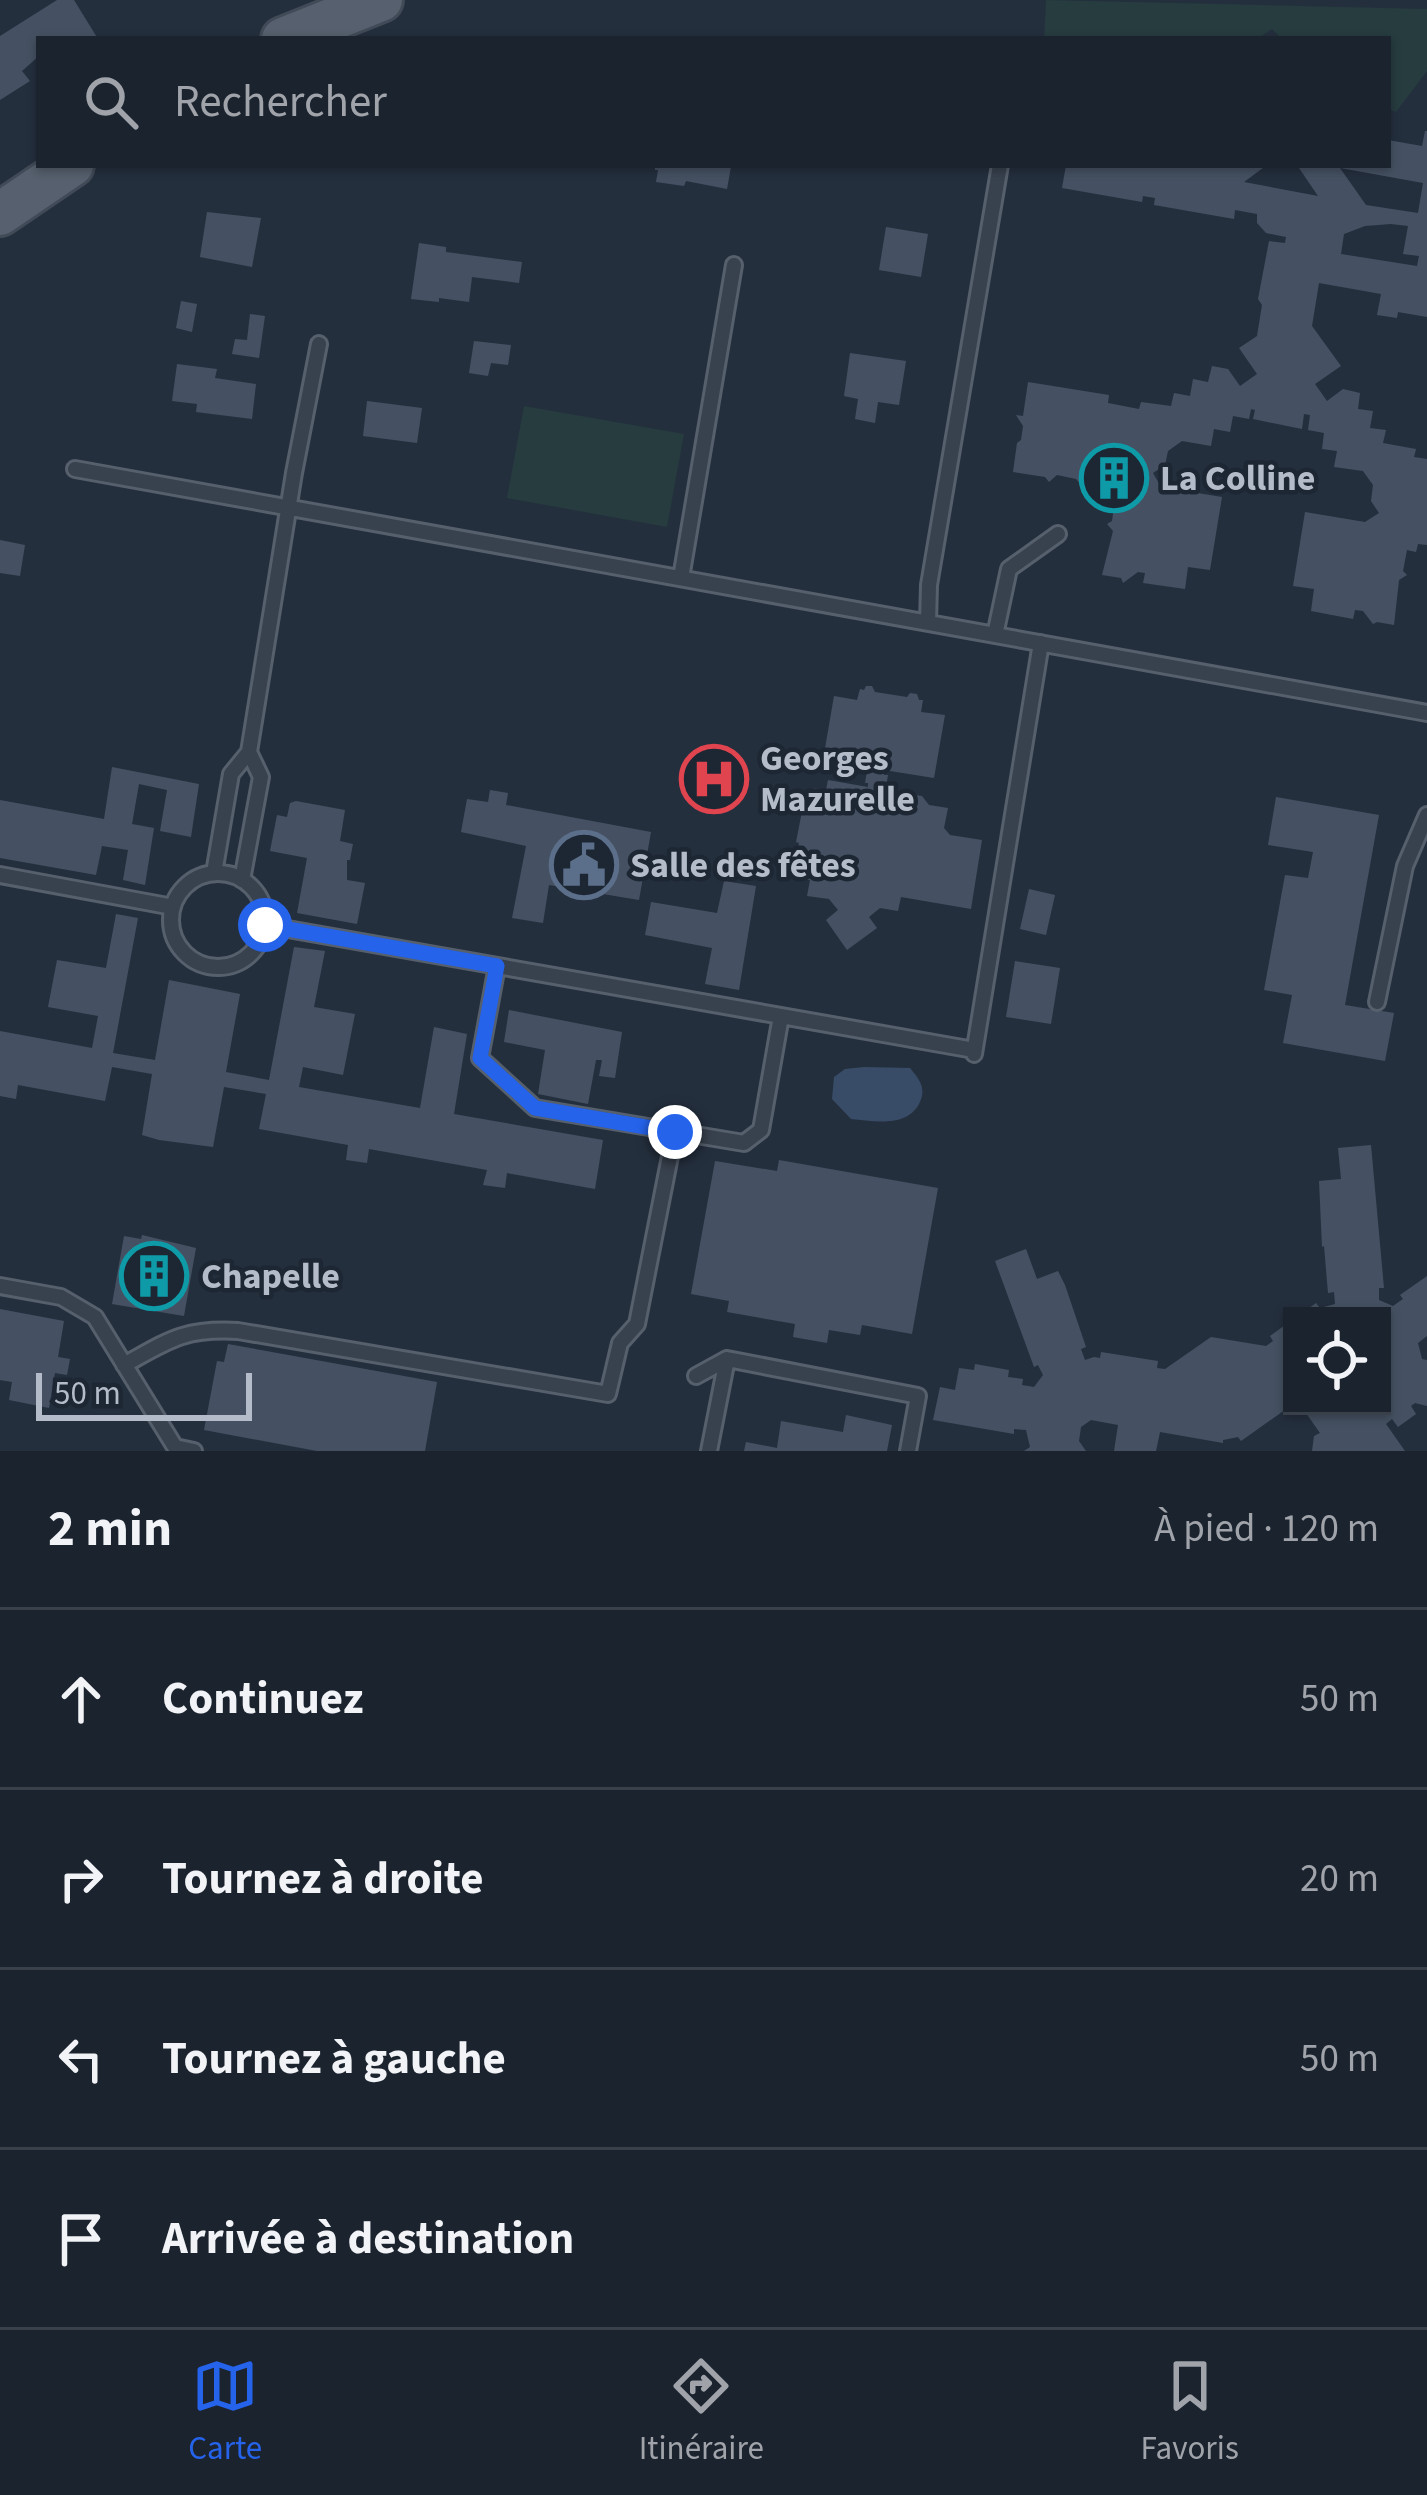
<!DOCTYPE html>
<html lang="fr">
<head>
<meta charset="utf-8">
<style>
	body { margin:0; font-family:"Source Sans 3",sans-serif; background:#282f3a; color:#f1f3f6 }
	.controls { position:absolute; right:36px; bottom:36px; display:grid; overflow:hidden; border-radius:0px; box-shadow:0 3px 9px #0004 }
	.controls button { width:108px; height:108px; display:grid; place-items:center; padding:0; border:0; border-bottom:3px solid #39404a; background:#1b232e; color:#f1f3f6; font:60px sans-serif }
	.scale { position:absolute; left:36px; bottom:30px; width:216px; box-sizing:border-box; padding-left:12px; border:6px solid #b4bcc9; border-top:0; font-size:33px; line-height:42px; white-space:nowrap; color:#b4bcc9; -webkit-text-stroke:9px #1d2633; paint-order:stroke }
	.stop { position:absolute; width:36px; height:36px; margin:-27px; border:9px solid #2563eb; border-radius:50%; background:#fff }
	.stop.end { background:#2563eb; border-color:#fff; box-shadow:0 3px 12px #0008 }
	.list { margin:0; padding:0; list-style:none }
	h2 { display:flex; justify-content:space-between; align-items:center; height:156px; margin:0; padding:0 48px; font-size:51px }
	h2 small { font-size:39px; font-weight:400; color:#a0a4aa }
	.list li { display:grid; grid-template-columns:78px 1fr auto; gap:36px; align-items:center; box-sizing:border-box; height:180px; padding:0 48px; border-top:3px solid #39404a }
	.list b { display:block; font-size:45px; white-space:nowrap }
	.list em { font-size:39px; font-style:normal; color:#a0a4aa }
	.icon { flex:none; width:66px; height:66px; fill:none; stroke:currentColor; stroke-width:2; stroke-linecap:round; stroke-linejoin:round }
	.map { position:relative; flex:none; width:1427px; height:1451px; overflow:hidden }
	.search { position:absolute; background:#1b232e; box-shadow:0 3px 9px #0004; left:36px; right:36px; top:36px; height:132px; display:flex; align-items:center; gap:30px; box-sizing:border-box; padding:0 42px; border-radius:0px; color:#a0a4aa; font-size:45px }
	.sheet { height:876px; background:#1b232e }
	nav { display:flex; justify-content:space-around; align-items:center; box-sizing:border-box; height:168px; border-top:3px solid #39404a; background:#1b232e; font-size:33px; color:#a0a4aa }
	nav a { display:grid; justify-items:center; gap:6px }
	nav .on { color:#2563eb }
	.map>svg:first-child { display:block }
</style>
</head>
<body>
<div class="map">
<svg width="1427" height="1451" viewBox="0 0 1427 1451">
	<rect width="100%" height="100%" fill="#242f3e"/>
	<path fill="#263c3f" d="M1046,0L1427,9V71L1396,112L1388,109V39H1282L1272,29L1257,39H1044Z
		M524,406L684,434L667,527L507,498Z"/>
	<path fill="#394c67" d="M864,1067L910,1068C920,1080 927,1089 919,1104C906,1128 873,1121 851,1119L832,1099L834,1077L845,1069Z"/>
	<path fill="#455162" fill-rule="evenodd" d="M57,0H74L98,39H39V56L22,71L30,81L0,100V36Z
		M1425,131H1427V317L1398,312L1397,318L1377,315L1381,294L1319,283L1312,326L1341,366L1315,384L1327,401L1343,389L1360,393L1358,409L1373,411L1370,428L1386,430L1383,443L1416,449L1414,457L1427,459V545L1418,544L1416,552L1407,550L1403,571L1407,575L1399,580L1394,625L1377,622L1373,624L1363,611L1355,610L1353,619L1311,611L1314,589L1293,586L1305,512L1365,522L1379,513L1371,501L1373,485L1363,471L1334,467L1337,451L1322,449L1324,433L1308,430L1310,415L1304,414L1302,429L1253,419L1255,410L1251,409L1249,419L1233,416L1230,432L1214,429L1211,446L1182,441L1168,451L1165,465L1153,473L1161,487L1222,497L1210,570L1188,567L1185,589L1143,583L1145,573L1138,572L1123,583L1121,578L1102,575L1113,531L1107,524L1112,521L1115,500L1106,499L1108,489L1080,484L1076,479L1057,475L1049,482L1045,477L1013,472L1017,443L1021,440L1023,426L1016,415L1023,416L1028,382L1109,395L1108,403L1139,409L1141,402L1171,406L1174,393L1190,396L1193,379L1208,382L1212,366L1228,369L1240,386L1257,374L1239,348L1257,336L1262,305L1258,299L1269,241L1285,243L1286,237L1266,233L1257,223V214L1235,210L1234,219L1154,205L1155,198L1143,196L1142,202L1062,188L1066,165H1267L1244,182L1318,196L1297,165H1388V140L1422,146ZM1340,168L1423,183L1418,213L1366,205ZM1391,224L1408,226L1403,254L1419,256L1417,266L1341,254L1344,234L1365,226Z
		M655,165H726L731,167L727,189L686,181L684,186L656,182L658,170H655Z
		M207,212L261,218L252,267L200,257Z
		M886,227L928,234L921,277L879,270Z
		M419,243L446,247V252L522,262L519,283L472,277L469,302L439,298V302L411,299Z
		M181,301L197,304L192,332L176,328Z
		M250,314L265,316L259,358L232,354L235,339L247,340Z
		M474,341L511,345L508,365L491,363L488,376L469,373Z
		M850,353L906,361L899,405L878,402L875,423L855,419L858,399L844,396Z
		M177,364L217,369L215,378L256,384L252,419L196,412L197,404L172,401Z
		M367,401L422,408L417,443L363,436Z
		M0,540L25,545L20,576L0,573Z
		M866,686H872L875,692L907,697L910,693L917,694L919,700H923L921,712L945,715L934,778L884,770V775H888L886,787L881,786L880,790L922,796L929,805L948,808L944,828L950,835L982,840L971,909L901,897L898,911L880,908L869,917L877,928L847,950L826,920L838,910L829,899L807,896L810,880L794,878L799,843L796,842L805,796L812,798L814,788L826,790L828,780L868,787V783H865L867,771L871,772V768L823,760L834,696L857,700L860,689L864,690Z
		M112,767L199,784L191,837L160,831L167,790L139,784L132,824L154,828L145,885L123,880L128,850L102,846L96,875L0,858V800L104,819Z
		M490,790L508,793L506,805L651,832L639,900L549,885L543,923L512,918L526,846L461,832L467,799L488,802Z
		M1276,797L1379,815L1345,1005L1394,1013L1385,1061L1283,1043L1292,995L1264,990L1285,875L1308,878L1313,852L1268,845Z
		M296,801L345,810L340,841L353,844L350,860H347V880L365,883L357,924L297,913L307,858L270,851L277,815L287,817L290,803Z
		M724,881L756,886L739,990L705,984L712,948L645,935L651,902L717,913Z
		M1029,889L1055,895L1046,935L1020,929Z
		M116,914L138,918L113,1053L155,1060L169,980L240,994L226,1072L269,1080L294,947L325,951L314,1007L355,1014L343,1075L303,1067L299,1087L420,1108L434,1027L467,1034L454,1114L603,1140L595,1189L507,1173L505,1188L483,1185L487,1170L369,1149L367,1163L346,1160L348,1145L259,1129L266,1094L224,1087L213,1147L159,1140L142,1135L152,1074L112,1067L105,1101L18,1085L16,1099L0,1096V1031L92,1048L98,1016L48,1007L57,960L106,968Z
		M1015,961L1060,968L1051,1024L1006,1017Z
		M509,1010L622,1032L615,1078L599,1076L602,1060H596L588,1104L538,1094L545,1050L504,1042Z
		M1371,1145L1384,1288H1379V1300L1393,1306L1403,1299L1400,1295L1427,1276V1336L1418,1343L1422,1359L1427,1360V1406L1415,1403L1411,1406L1416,1414L1398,1427L1392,1419L1386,1424L1405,1451H1312L1314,1436L1320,1433L1301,1406H1382V1316H1298L1316,1303L1320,1308L1335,1304L1334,1292L1328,1293L1324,1246L1322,1247L1319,1181L1341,1179L1338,1148Z
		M779,1160L938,1188L912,1334L862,1325L860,1335L829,1330L827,1343L793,1337L795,1324L727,1312L729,1301L691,1294L715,1161L777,1171Z
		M142,1235L196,1248L184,1316L112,1304L124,1236L141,1239Z
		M1026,1249L1037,1279L1058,1271L1065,1285L1086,1347L1081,1349L1085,1360L1094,1357L1100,1358L1101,1352L1158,1361L1157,1368L1165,1369L1211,1337L1266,1346L1273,1341L1270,1336L1292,1320V1405L1241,1441L1238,1437L1223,1440V1443L1160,1432L1156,1451H1114L1118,1425L1091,1420L1081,1427L1079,1441L1086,1451H1024L1030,1447L1026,1430L1014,1429V1434L933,1420L940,1387L955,1390L959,1368L974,1370L975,1364L1009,1370L1008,1377L1023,1379L1022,1385L1034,1387L1043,1375L1038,1365L1034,1367L995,1261Z
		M0,1309L64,1321L58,1357L70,1359L67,1375L55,1373L49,1408L9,1400L12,1382L0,1380Z
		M228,1344L437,1382L425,1451H317L204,1430L217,1361L224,1362Z
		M846,1415L892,1425L887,1451H744L746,1442L777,1448L781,1421L843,1432Z"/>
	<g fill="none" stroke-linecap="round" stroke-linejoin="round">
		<g stroke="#565f6c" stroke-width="20">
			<path id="lane" d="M75,469L1427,713
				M681,578L734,265
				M928,623L929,585L1000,165
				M995,635L1009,569L1058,534
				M249,752L294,473L319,344
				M214,873L231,774L249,752L261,777L242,880
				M171 920a47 47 0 1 1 94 0a47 47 0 1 1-94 0Z
				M0,875L173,907
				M265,925L974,1050
				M497,966L480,1058L535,1108L744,1143L761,1130L781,1016
				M1377,1002L1405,866L1427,815
				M974,1054L1041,643
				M0,1286L61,1297L95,1317L175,1447L194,1451
				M124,1365C169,1340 184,1328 238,1331L608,1394L620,1343L637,1324L675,1131
				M696,1376L727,1359L918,1396L908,1451
				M709,1451L727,1359"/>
		</g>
		<g stroke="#414a57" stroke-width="48">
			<path id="primary" d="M283,39L381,0
				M0,214L72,165"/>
		</g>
		<use href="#lane" stroke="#38414e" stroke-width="14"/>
		<use href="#primary" stroke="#56606e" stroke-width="42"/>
	</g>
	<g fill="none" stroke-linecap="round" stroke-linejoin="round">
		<path stroke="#2563eb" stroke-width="15" d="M265,925L497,966L480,1058L535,1108L675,1132"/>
	</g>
	<defs>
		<g id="building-ring" transform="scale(3.45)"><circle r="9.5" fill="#1d2633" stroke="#0f9aa8" stroke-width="1.5"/><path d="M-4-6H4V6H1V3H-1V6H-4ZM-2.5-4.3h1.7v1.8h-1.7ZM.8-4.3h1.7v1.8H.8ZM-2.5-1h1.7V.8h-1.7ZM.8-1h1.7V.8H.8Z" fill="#0f9aa8"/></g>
		<g id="hospital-ring" transform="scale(3.45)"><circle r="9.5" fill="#1d2633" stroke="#e0444e" stroke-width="1.5"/><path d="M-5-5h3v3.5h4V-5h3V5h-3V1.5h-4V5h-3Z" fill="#e0444e"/></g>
		<g id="civic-ring" transform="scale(3.45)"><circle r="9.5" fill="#1d2633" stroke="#5c6f8a" stroke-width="1.5"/><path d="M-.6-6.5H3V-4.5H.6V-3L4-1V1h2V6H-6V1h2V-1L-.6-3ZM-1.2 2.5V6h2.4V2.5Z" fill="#5c6f8a"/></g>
	</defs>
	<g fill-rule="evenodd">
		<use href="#building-ring" x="1114" y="478"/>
		<use href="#hospital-ring" x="714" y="779"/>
		<use href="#civic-ring" x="584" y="865"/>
		<use href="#building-ring" x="154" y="1276"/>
	</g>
	<g text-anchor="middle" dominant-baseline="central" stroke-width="9" stroke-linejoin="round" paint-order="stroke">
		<g font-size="36" font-weight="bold" fill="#b4bcc9" stroke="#1d2633" text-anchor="start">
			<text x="1160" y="478">La Colline</text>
			<text x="760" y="758">Georges<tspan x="760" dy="41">Mazurelle</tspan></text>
			<text x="630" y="865">Salle des fêtes</text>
			<text x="201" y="1276">Chapelle</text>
		</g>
	</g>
</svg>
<div class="controls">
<button><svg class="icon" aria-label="locate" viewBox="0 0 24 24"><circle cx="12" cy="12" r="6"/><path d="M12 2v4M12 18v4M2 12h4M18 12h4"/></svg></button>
</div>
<div class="scale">50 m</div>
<div class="stop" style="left:265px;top:925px"></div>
<div class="stop end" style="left:675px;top:1132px"></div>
<div class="search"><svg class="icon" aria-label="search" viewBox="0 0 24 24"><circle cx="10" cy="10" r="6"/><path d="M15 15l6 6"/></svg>Rechercher</div>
</div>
<section class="sheet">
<h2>2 min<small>À pied · 120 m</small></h2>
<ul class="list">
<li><svg class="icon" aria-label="ahead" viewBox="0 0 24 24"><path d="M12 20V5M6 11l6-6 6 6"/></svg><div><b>Continuez</b></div><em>50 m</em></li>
<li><svg class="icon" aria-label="right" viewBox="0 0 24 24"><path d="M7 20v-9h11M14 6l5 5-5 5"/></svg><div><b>Tournez à droite</b></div><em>20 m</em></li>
<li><svg class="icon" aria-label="left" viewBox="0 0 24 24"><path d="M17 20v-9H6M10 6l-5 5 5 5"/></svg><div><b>Tournez à gauche</b></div><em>50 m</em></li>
<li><svg class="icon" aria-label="arrive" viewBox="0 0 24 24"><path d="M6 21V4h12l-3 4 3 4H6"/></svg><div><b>Arrivée à destination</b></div></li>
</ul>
</section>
<nav>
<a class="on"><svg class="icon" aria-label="map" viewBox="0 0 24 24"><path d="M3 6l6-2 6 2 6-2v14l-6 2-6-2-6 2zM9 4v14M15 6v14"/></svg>Carte</a>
<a><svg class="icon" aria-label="directions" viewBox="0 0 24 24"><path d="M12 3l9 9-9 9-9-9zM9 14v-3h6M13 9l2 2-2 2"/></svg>Itinéraire</a>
<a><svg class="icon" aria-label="saved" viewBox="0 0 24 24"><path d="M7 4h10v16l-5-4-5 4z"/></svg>Favoris</a>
</nav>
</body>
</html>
